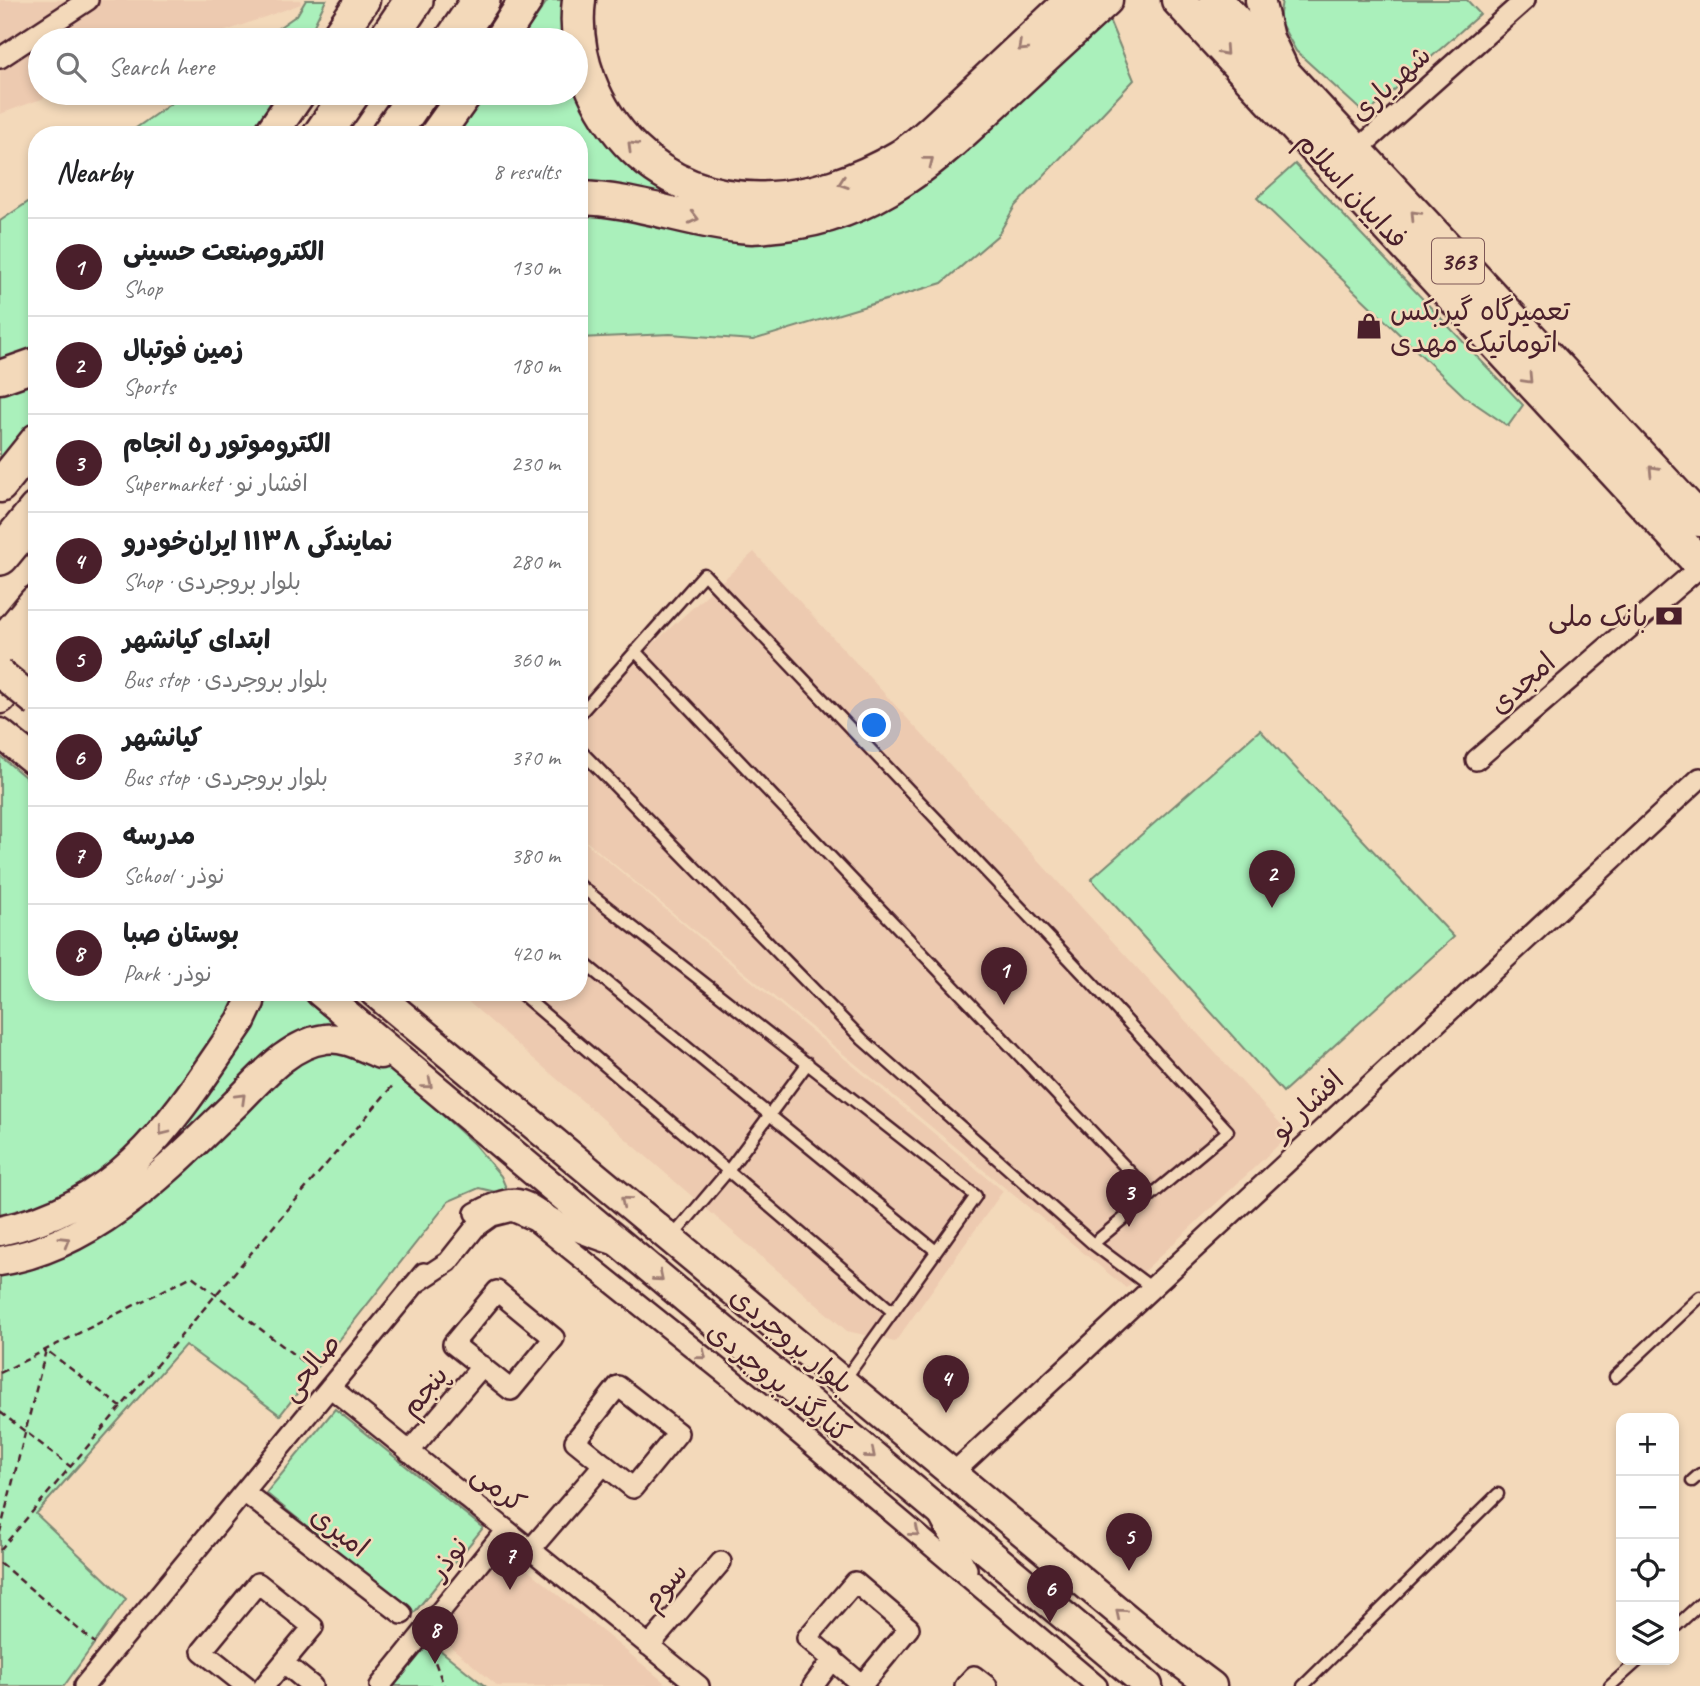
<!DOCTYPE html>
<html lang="en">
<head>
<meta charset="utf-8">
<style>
	body { margin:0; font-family:Caveat,"Playpen Sans Arabic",sans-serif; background:#f6f6f6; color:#202124 }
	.controls { position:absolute; right:21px; bottom:21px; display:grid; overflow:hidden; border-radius:14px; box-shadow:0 4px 10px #0003 }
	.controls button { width:63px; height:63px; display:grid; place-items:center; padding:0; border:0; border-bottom:2px solid #e0e0e0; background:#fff; color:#202124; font:35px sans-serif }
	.you { position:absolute; left:875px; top:726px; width:24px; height:24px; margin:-18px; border:5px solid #fff; border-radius:50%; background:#1a73e8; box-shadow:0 0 0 10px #1a73e833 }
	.badge { display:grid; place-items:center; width:46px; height:46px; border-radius:50%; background:#4a1f2b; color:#fff; font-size:23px; font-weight:700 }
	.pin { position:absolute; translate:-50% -58px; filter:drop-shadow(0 2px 4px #0008) }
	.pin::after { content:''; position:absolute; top:37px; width:24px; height:21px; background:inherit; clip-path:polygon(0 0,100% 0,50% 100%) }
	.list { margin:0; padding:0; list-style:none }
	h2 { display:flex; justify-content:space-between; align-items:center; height:91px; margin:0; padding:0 28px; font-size:30px }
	h2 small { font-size:23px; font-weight:400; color:#757577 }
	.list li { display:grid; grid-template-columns:46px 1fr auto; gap:21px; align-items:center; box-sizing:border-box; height:98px; padding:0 28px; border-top:2px solid #e0e0e0 }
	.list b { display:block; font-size:26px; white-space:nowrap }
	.list p { margin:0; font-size:23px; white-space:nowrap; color:#757577 }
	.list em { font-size:23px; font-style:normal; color:#757577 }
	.icon { flex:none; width:38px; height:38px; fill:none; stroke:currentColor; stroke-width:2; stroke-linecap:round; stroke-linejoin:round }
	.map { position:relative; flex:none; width:1700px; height:1686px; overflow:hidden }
	.search { position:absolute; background:#fff; box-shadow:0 4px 10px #0003; left:28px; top:28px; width:560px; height:77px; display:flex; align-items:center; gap:18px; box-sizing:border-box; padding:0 24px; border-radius:38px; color:#757577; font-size:26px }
	.panel { position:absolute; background:#fff; box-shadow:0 4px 10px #0003; left:28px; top:126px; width:560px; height:875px; border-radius:28px }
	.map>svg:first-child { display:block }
</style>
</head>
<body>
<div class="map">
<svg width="1700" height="1686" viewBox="0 0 1700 1686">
	<rect width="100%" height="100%" fill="#f3d9ba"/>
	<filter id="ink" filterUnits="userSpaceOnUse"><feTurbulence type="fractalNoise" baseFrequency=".0143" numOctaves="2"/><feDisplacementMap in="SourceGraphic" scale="14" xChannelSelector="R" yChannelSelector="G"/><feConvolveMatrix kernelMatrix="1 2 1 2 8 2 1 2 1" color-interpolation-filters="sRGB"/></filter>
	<g filter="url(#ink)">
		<path fill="#edcab0" d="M0,0H300L301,4L201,40H40V93H58L0,114Z
			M754,552L1290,1134L1126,1288L579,835V711Z
			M579,837L1003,1191L895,1342L847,1331L457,992H579Z
			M501,1548L664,1682L661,1686H498L433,1632Z"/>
		<path fill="#aaf0bb" stroke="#7a8873" stroke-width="2" d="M306,0H326L307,40H261L297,15Z
			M548,0H568L570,40H520Z
			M1282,0H1467L1480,14L1366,115L1296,51L1279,20Z
			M1105,10L1134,80L1015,206L998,235L942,283L753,340L670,334L579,338V212L781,240Z
			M576,70L668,188L662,199L579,188V135H456L484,93H576Z
			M186,93H277L249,135H126Z
			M1295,164L1523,405L1508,426L1464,396L1257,198Z
			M37,196V357L0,370V221Z
			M37,374V420L0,463V386Z
			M1260,730L1454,937L1283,1092L1091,879Z
			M0,756L37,787V992H241L240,1004L142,1142L60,1202L0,1220Z
			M261,992H298L336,1025L106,1208L0,1253V1241L94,1203Z
			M307,1051L368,1053L400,1076L474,1144L501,1176L509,1195L479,1188L449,1201L280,1415L185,1345L36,1514L126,1599L64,1686H0V1270L11,1268Z
			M335,1409L483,1528L414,1613L266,1493Z
			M430,1642L485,1686H394Z"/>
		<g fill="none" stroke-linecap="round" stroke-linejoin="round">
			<g stroke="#4a1f2b" stroke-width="15">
				<path id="lane" d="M635,651L1151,1194
					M579,715L704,574L1092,983L1228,1131L1093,1244
					M579,749L863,1040L1093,1244L1152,1288
					M579,885L976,1196L845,1379
					M579,959L936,1251
					M519,992L893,1312
					M673,1236L728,1171L808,1063
					M1615,1377L1700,1297
					M1692,1481L1700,1474
					M1674,1628L1700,1604
					M1303,1686L1498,1494
					M1610,1686L1639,1660"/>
			</g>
			<g stroke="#4a1f2b" stroke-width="24">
				<path id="street" d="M0,58L88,0
					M1356,151L1525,0
					M1476,760L1700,567
					M475,1213C526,1183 526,1208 570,1228C583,1235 598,1239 612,1244
					M416,1283L448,1262L475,1228L492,1216L512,1211L535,1221L779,1417L1097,1686
					M497,1291L554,1338L511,1390L453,1344Z
					M618,1386L678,1433L633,1488L575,1441Z
					M330,1387L699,1686
					M409,1452L482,1366
					M952,1474L1700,778
					M244,1492L402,1614
					M938,1515L967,1569
					M530,1550L604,1464
					M855,1582L909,1628L862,1685L807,1638Z
					M649,1646L721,1562
					M284,1663L312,1686
					M84,1686L424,1273
					M246,1686L202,1651L258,1583L313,1627L264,1686
					M380,1686L506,1530
					M813,1686L833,1659
					M965,1686L974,1676L987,1686"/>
			</g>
			<g stroke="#4a1f2b" stroke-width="33">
				<path id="secondary" d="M1260,0L1269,38L1282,65
					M0,733L37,763
					M320,992L1148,1686
					M374,992L1172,1656L1212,1686
					M0,1231C125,1204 174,1119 241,1021L250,1002L251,992
					M0,1261C94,1246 166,1171 232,1107C258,1082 286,1044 325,1039C344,1036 363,1047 380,1054"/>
			</g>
			<g stroke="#4a1f2b" stroke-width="37">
				<path id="primary" d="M579,0C572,55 595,110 634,149C708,221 817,206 899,157C921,144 941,122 960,105C997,70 1035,35 1072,0
					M1178,0L1700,564
					M1216,0L1700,520
					M335,40L363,0
					M500,40L526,0
					M270,135L299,93
					M436,135L466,93
					M579,198C638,199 693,224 752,227C763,227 774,225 784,224C877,215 939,155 1004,94C1038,63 1072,31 1106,0
					M0,377L37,364
					M0,486L37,440
					M0,697L37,652"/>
			</g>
			<g stroke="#4a1f2b" stroke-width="42">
				<path id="highway" d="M387,40L414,0
					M454,40L481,0
					M322,135L351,93
					M390,135L419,93
					M0,556L37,511
					M0,649L37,604"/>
			</g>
			<path stroke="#4a1f2b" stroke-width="2.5" stroke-dasharray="7 5" stroke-linecap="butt" d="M0,1373L192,1276L315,1371
				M0,1412L71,1467
				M0,1532L46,1350L121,1407
				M0,1550L394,1084
				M0,1563L95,1643
				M431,1651L444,1686"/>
			<use href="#lane" stroke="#f3d9ba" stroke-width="10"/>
			<use href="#street" stroke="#f3d9ba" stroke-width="19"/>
			<use href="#secondary" stroke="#f3d9ba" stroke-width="28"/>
			<use href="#primary" stroke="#f3d9ba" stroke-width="32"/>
			<use href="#highway" stroke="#f3d9ba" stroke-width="37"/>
			<g stroke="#4a1f2b" stroke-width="33" stroke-linecap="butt">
				<path id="secondary-bridge" d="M0,673L37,703"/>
			</g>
			<use href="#secondary-bridge" stroke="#f3d9ba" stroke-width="28"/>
		</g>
		<defs><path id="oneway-chevron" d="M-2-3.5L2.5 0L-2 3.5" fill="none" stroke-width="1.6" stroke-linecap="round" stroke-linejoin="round" transform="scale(1.75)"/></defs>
		<g stroke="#9e7c72">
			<use href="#oneway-chevron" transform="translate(1022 47) rotate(137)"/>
			<use href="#oneway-chevron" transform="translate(1224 51) rotate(48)"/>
			<use href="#oneway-chevron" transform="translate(632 146) rotate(-135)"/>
			<use href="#oneway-chevron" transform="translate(929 161) rotate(-38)"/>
			<use href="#oneway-chevron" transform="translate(843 183) rotate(161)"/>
			<use href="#oneway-chevron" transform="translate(1415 215) rotate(-133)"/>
			<use href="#oneway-chevron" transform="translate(694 218) rotate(14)"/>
			<use href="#oneway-chevron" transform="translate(1528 379) rotate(47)"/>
			<use href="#oneway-chevron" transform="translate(1653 470) rotate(-133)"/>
			<use href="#oneway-chevron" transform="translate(428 1084) rotate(39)"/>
			<use href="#oneway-chevron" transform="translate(241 1098) rotate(-44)"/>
			<use href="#oneway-chevron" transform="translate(163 1131) rotate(128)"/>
			<use href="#oneway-chevron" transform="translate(625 1201) rotate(-140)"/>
			<use href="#oneway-chevron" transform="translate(65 1241) rotate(-31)"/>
			<use href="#oneway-chevron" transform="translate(659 1277) rotate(40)"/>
			<use href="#oneway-chevron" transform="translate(702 1355) rotate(39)"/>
			<use href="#oneway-chevron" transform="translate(871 1454) rotate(40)"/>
			<use href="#oneway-chevron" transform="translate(915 1532) rotate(40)"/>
			<use href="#oneway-chevron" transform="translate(1120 1613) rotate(-140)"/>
		</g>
	</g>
	<defs>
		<g id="shop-bare" transform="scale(2.1)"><path d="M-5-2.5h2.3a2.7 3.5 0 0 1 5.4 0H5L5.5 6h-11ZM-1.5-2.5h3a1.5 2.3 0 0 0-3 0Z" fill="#4a1f2b" stroke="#f3d9ba" stroke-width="2.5" paint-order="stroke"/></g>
		<g id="bank-bare" transform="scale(2.1)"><path d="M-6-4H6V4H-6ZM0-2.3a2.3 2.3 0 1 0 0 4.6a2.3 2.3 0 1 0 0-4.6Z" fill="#4a1f2b" stroke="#f3d9ba" stroke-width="2.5" paint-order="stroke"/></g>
	</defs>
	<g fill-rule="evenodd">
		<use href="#shop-bare" x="1369" y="326"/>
		<use href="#bank-bare" x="1669" y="616"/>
	</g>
	<g text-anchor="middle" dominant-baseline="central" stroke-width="5" stroke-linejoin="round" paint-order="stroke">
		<rect fill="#f3d9ba" stroke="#7d5756" stroke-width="2" x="1432" y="238.5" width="52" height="45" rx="5"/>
		<g font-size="26" font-weight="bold" fill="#4a1f2b">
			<text x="1458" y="261">363</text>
		</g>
		<g font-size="28" fill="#4a1f2b" stroke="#f3d9ba">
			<text transform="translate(1390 83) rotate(-42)">شهریاری</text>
			<text transform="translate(1352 190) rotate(47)">فداییان اسلام</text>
			<text transform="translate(1522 683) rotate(-41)">امجدی</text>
			<text transform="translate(1307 1105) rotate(-43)">افشار نو</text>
			<text transform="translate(792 1340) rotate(40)">بلوار بروجردی</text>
			<text transform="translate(310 1367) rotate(-51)">صالحی</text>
			<text transform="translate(779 1382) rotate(39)">کنارگذر بروجردی</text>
			<text transform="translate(424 1391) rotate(-50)">پنجم</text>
			<text transform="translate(499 1488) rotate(39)">کرمی</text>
			<text transform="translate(340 1531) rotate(38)">امیری</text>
			<text transform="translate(448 1558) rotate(-51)">نوذر</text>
			<text transform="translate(664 1586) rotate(-49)">سوم</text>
		</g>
		<g font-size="28" fill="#4a1f2b" stroke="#f3d9ba" text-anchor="start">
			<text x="1390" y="310">تعمیرگاه گیربکس<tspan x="1390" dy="32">اتوماتیک مهدی</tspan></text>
			<text x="1648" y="616" text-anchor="end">بانک ملی</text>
		</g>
	</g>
</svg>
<div class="controls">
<button>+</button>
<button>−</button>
<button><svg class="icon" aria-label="locate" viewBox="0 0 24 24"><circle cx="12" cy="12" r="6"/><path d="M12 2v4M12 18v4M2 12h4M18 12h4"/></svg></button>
<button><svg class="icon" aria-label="layers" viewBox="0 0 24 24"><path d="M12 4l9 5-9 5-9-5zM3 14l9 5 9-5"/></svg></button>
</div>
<div class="you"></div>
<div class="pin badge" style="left:1004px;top:1005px">1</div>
<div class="pin badge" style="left:1272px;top:908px">2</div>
<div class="pin badge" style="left:1129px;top:1227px">3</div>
<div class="pin badge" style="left:946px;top:1413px">4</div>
<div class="pin badge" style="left:1129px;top:1571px">5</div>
<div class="pin badge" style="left:1050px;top:1623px">6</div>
<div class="pin badge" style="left:510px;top:1590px">7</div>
<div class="pin badge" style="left:435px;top:1664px">8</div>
<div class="search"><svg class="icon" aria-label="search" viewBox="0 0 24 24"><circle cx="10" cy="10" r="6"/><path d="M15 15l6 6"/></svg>Search here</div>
<section class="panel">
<h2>Nearby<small>8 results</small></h2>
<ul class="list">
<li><span class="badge">1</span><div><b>الکتروصنعت حسینی</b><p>Shop</p></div><em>130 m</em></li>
<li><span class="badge">2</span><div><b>زمین فوتبال</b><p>Sports</p></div><em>180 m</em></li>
<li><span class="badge">3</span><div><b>الکتروموتور ره انجام</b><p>Supermarket · افشار نو</p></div><em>230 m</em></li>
<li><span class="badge">4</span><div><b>نمایندگی ۱۱۳۸ ایران‌خودرو</b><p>Shop · بلوار بروجردی</p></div><em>280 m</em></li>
<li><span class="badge">5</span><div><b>ابتدای کیانشهر</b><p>Bus stop · بلوار بروجردی</p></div><em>360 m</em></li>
<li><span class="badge">6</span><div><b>کیانشهر</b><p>Bus stop · بلوار بروجردی</p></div><em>370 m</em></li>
<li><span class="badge">7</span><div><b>مدرسه</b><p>School · نوذر</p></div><em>380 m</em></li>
<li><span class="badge">8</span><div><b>بوستان صبا</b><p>Park · نوذر</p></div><em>420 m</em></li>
</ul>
</section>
</div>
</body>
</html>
